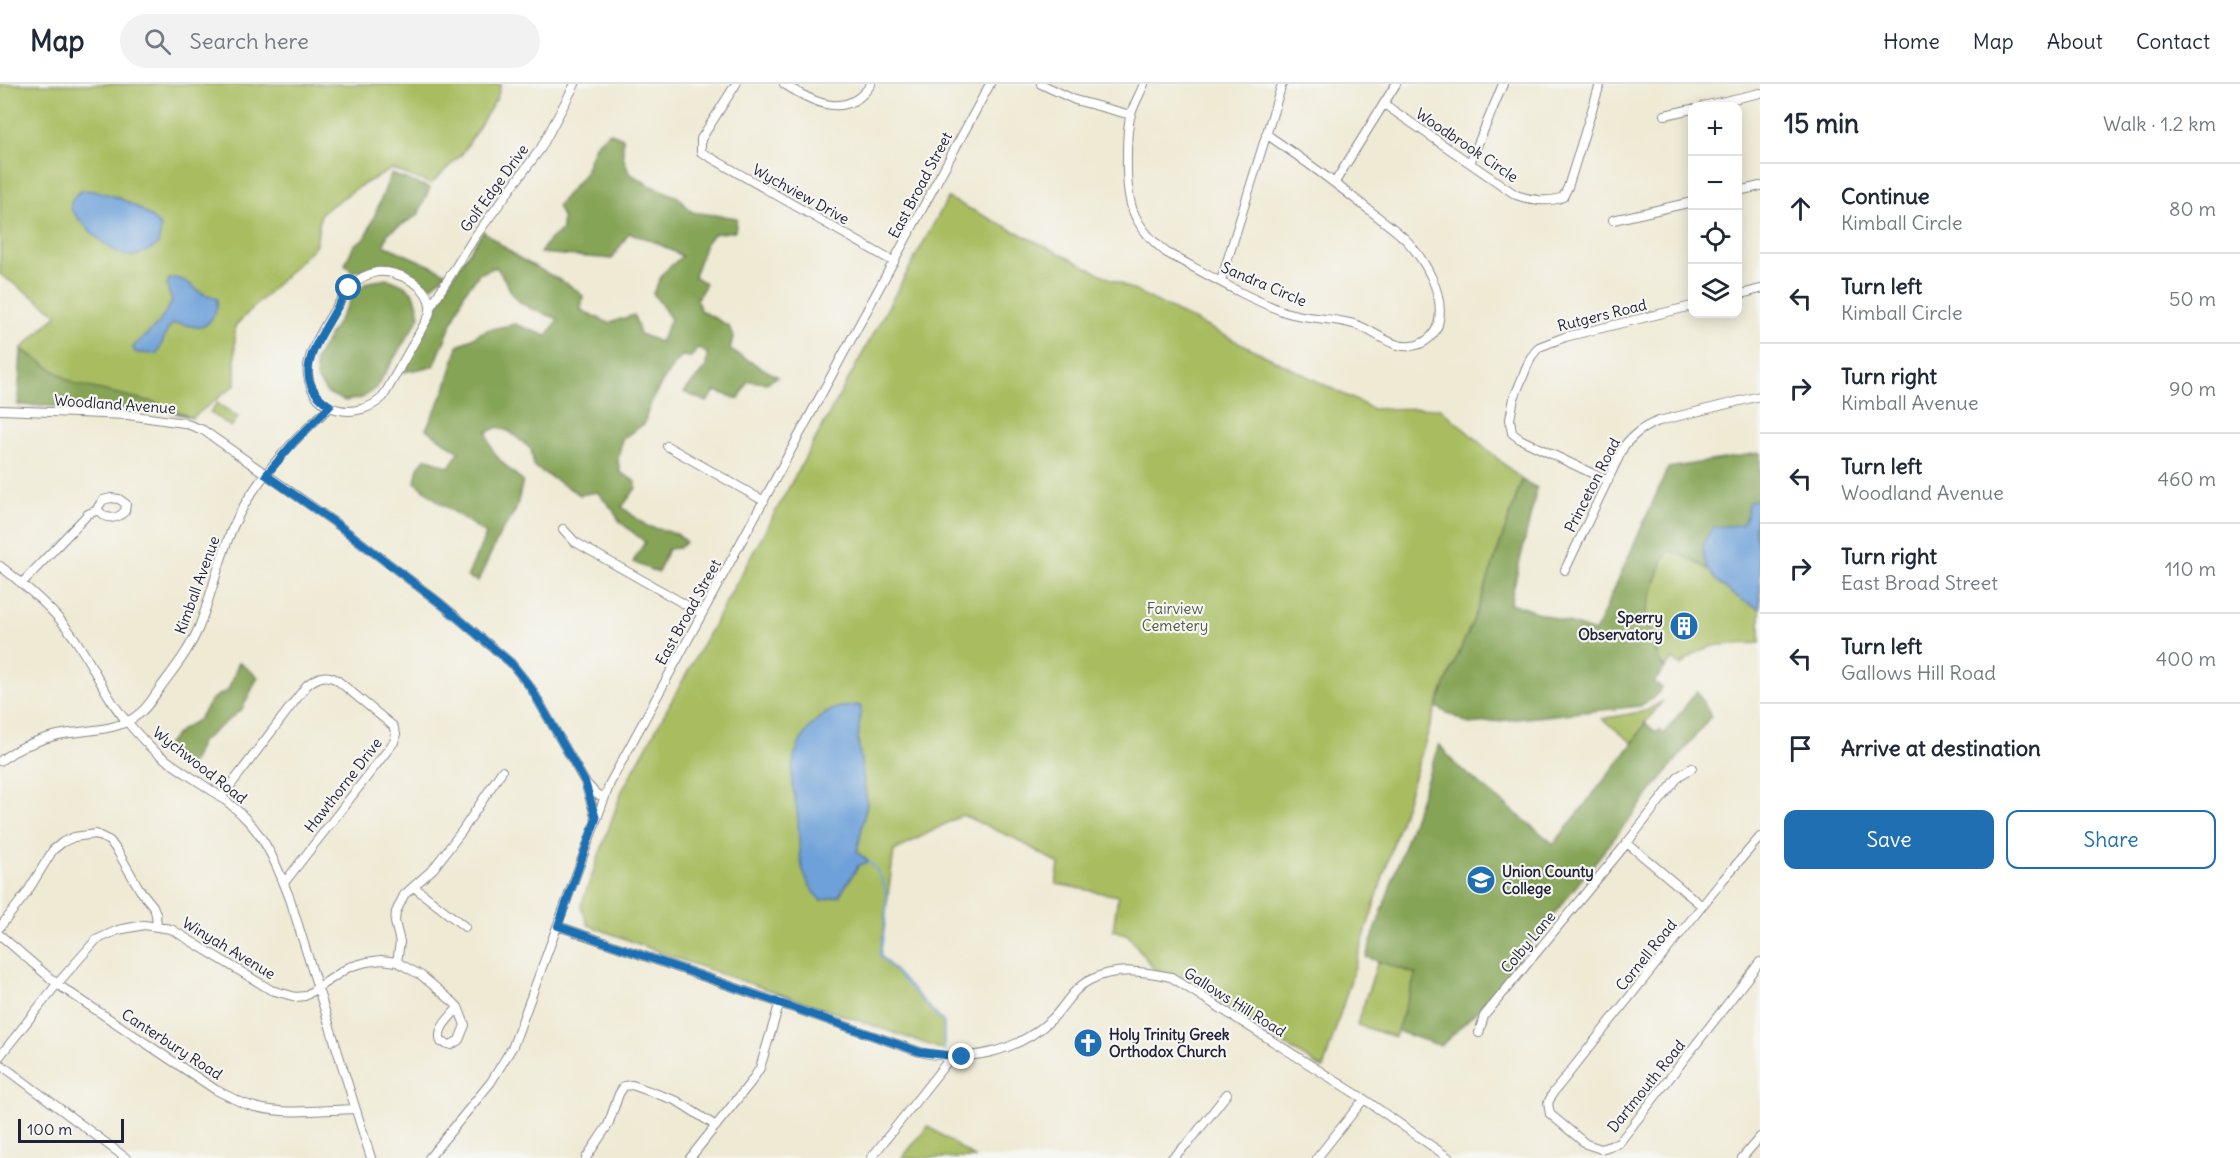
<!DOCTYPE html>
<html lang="en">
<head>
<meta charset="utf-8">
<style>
	body { margin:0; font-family:Delius,sans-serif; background:#f2f2f3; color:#1f2937 }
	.controls { position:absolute; right:18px; top:18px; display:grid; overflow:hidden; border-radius:12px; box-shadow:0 3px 15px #0003 }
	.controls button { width:54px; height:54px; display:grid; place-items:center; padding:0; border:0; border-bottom:2px solid #e0e1e3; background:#fff; color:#1f2937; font:30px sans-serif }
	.scale { position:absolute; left:18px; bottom:15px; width:106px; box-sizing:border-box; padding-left:6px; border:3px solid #22223b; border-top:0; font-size:16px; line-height:21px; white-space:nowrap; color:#22223b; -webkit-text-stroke:4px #f6f6f2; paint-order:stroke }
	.stop { position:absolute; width:18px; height:18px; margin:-14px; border:4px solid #1f6fb2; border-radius:50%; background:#fff }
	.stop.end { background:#1f6fb2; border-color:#fff; box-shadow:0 2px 6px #0008 }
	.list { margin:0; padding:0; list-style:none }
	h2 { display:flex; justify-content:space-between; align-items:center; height:78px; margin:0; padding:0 24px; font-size:26px }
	h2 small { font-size:20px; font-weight:400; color:#747a83 }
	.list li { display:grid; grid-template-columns:39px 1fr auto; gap:18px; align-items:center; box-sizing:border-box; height:90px; padding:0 24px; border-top:2px solid #e0e1e3 }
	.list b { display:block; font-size:22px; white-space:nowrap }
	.list p { margin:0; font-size:20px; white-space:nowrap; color:#747a83 }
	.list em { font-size:20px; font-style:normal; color:#747a83 }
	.actions { display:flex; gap:12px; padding:18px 24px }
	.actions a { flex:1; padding:14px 0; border:2px solid #1f6fb2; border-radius:12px; text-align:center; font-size:21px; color:#1f6fb2 }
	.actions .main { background:#1f6fb2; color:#fff }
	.icon { flex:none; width:33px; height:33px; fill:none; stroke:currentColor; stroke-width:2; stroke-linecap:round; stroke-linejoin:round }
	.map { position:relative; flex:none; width:1760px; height:1074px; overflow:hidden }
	header { display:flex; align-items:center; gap:36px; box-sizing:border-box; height:84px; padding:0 30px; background:#fff; border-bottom:2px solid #e0e1e3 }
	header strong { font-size:28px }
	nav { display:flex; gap:33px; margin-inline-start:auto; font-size:21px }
	.search { width:420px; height:54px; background:#f2f2f3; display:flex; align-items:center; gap:15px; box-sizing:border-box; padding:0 21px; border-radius:33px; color:#747a83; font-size:22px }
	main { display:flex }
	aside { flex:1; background:#fff }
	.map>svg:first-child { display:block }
</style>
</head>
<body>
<header>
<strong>Map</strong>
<div class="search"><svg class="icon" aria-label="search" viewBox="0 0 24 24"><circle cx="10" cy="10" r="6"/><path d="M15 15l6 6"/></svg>Search here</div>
<nav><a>Home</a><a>Map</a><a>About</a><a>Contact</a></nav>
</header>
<main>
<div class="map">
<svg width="1760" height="1074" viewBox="0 0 1760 1074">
	<rect width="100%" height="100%" fill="#f6f6f2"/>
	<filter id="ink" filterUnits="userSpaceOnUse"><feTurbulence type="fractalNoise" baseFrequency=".0167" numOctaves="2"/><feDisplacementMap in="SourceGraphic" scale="12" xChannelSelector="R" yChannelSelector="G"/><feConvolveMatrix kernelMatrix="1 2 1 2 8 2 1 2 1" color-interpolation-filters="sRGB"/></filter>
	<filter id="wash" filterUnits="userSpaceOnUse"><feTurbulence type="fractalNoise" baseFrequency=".008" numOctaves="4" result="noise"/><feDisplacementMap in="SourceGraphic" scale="24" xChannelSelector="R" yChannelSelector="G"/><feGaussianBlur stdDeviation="1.35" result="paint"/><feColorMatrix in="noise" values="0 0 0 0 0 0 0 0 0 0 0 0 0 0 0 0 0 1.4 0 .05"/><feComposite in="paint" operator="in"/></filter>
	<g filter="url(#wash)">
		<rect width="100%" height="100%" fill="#efead4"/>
		<path fill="#a9bd61" stroke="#66704e" stroke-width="1.5" fill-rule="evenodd" d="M0,0H501L497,14L462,70L431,100L392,85L360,102L321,129L316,161L235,242V301L192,334L153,318L75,301L21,265L58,230L0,190Z
			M948,114L1373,325L1440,324L1522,396L1477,527L1436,623L1323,985L1181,894L1153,884L1128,851L1113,846L1118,812L1056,800L1059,780L1016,755L962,731L894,767L880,871L944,939V966L681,876L588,841L581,822L622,707ZM857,621L861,623L858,656L867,719L857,768L868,777L859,781L839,812L797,717L792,691L852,622Z
			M217,319L238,333L231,343L210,328Z
			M1670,466C1682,471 1697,477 1707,485C1726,500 1735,515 1760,524V559C1729,561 1703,556 1681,582L1673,575L1665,584L1660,579L1645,531L1663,475Z
			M1663,617L1645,639L1633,659L1602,635L1646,627Z
			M1378,877L1416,890L1395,953L1357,941Z
			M928,1042L975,1074H902Z"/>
		<path fill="#86a457" stroke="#546349" stroke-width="1.5" d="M609,48L623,54V72L629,89L649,101L678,113L692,128L737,134L735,147L713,150L706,159L694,192L706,200L697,215L700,226L729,242L733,253L730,266L778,293L766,299L748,297L739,315L715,307L707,318L684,308L706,283L707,269L698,264L691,273L682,272C668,287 647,319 645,339L622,355L618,376L620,388L636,398V404L622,423L647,442L677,450L686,458L679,464L668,465L658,489L633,478L645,458L620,438L613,426L597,408L580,411L534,383L531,365L510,348L498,343L487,348C489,371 507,383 523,397L516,426L500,450L478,497L467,493L486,450L439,418L415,398L418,383L426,374L449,383L459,368L426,345L445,306L458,262L486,246L515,240L547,252L558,235C540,228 517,223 509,204C505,196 502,190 496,183L479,190L465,208L434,282L404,288L450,197L483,147L519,174L571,202L583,212L581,226L609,239L634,231L640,250L660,258L671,235L653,209L663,189L682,172L653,157L629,149L612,175L540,169L548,157L562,145V133L557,122L584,90L595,61Z
			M391,90L430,104L418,131L388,149L384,161L447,189L431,203C399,186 390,179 352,188L345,180L354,161L366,153Z
			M388,195C411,203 416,207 420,232L376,304L362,314L345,317L327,309L317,295L315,276L356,207L368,198Z
			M21,265L75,300L153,318L192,334L165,326L18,321Z
			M1760,369V524C1735,515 1726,500 1707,485C1696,477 1682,471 1670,467L1663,475L1645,531L1660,579L1665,584L1654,598L1662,604L1654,614L1640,622L1469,640L1436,623L1477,527L1522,396L1537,404L1510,519L1595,548L1668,384Z
			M239,578L258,593L242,625L201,658L191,681L164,663L182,645L198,636L212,615L228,606Z
			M1697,607L1711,632L1478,926L1441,962L1397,947L1416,890L1366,873L1439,660L1455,680L1554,760L1633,659L1645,639L1656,648L1659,646L1664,650Z"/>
		<path fill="#6ea1d9" stroke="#48628a" stroke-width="1.5" d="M83,106C110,107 143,122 161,143L158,161C151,165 141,171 133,172C114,174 81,139 71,125C70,116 74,110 83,106Z
			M175,194C190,196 190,203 202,209C208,212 212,211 217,215C218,223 216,227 212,234C200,253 187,235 171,241C164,250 163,260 157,270L138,269L134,267L133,263L158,240L172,218L167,201L169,195Z
			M1758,415C1760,432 1750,440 1758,461H1760V524C1728,513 1682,476 1714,443L1741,441L1747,433L1748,419Z
			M857,621L861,623L858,656L867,719L857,768L869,778L859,781L839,812L821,817C797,790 800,771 798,736C797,721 792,705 792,691C792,663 809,636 834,625C841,622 850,623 857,621Z"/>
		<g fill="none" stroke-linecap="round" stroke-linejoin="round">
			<path stroke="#6ea1d9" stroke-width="2" d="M869,778C897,801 884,841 880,872L944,939V966"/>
		</g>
	</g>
	<g filter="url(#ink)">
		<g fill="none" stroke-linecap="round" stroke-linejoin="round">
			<g stroke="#888688" stroke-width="10">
				<path id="minor" d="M736,0L701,55V68L894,178
					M784,0C812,18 847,37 871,0
					M1041,0L1075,16L1131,31
					M1144,0C1140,10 1134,20 1131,30C1127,43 1127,58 1127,72C1126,116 1130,140 1167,169C1205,189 1244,213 1285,228C1309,236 1333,233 1357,241C1374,247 1393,265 1411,262C1425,261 1437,250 1439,236C1444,209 1425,177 1408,158C1398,147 1384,138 1373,129C1338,101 1303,75 1266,50
					M1384,20L1516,111C1530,116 1549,119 1563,113L1568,103L1600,0
					M1703,22L1760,9
					M1665,31L1692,25
					M1470,79L1503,0
					M1335,98L1396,0
					M1738,107L1760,102
					M1613,136L1692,118
					M377,188C400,186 437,204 429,232L383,313C358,337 313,330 308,291C307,285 308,279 310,273C314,258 344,207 356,198C362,192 369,190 377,188Z
					M1221,197L1282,0
					M1738,211L1760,205
					M431,222L474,154L541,64L575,0
					M0,326L128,331L184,339L203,346L334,438L440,519L511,579L531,604L585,698L596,710L604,713
					M667,362L764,417
					M1608,397L1520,355L1512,349L1510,335L1514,314L1531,273L1539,263L1565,253L1692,222
					M111,414L119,415L126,420L125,427C117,436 106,436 98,426V423L103,416Z
					M563,445L575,458L702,530
					M0,482C27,503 56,527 75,555C94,583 107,616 129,640C136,648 144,657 151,664C181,690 219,706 246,735C268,757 279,787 290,815L371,1074
					M1565,486L1624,362C1635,349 1643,343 1659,337L1760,312
					M22,499L88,430L98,426
					M0,677C17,664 36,656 58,651C85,645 118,649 140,629C148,623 154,612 160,604C174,585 190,565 199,543C212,510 219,475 233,443C253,397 293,356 330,323
					M585,698L596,735
					M221,714L307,601C317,593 326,589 337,596L393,642L396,650L394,658L284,799
					M1760,753L1722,797L1553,1009L1548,1019L1550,1030L1586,1060L1601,1065L1619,1059L1760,878
					M1627,759L1702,822
					M414,803L465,843
					M558,842L920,968C967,979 1016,969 1052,935C1065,922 1073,904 1090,896C1116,883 1143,887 1171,893L1364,1015L1449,1074
					M0,843L26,810L53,766L63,758L74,753L96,750L110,757L118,768L140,806L153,822L156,830L157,842
					M0,851L57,900L216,1006C229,1012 241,1020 255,1023C286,1031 322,1026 354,1025
					M397,878L400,858L395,838L396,828L404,811L433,785L462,747L502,687
					M1479,949L1484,932L1627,759L1679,692L1692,684
					M0,972L57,900L96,856L118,846L144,841L171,845L271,906L296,913L305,912L349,883L367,878L381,876L397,878L422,892L453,918L458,923L465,941L459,956L451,961L441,958C436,943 450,935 458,923
					M0,980L126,1074
					M429,1074L491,998L513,962L610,699L990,0
					M586,1074L608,1041L619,1010L624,1002L632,1001L677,1017L716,1042
					M690,1074L751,998L760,984L780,918
					M871,1074L951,973
					M1172,1074L1190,1057L1227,1010
					M1317,1074L1364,1015
					M1742,1074L1760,1053"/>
			</g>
			<use href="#minor" stroke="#fff" stroke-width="8"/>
		</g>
	</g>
	<g fill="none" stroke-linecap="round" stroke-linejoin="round" filter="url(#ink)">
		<path stroke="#1f6fb2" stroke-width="8" d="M349,204C341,216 334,229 327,241C310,270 294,298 330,322L294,358L266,391L334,438L440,519L511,579L531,604L585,698L596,735L558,842L920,968L962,973"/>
	</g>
	<defs>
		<g id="building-disc" transform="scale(1.5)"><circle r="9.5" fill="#1f6fb2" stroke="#f6f6f2"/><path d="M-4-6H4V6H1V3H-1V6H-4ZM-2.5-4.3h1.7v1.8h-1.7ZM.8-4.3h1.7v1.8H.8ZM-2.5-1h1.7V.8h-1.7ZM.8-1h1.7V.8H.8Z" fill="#fff"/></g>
		<g id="university-disc" transform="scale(1.5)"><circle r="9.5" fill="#1f6fb2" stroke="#f6f6f2"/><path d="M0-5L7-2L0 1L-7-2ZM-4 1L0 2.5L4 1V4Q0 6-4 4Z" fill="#fff"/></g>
		<g id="church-disc" transform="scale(1.5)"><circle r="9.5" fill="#1f6fb2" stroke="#f6f6f2"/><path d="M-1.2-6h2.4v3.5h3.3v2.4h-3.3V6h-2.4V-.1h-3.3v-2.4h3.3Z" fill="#fff"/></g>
	</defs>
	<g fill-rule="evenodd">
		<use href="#building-disc" x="1684" y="542"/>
		<use href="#university-disc" x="1481" y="796"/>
		<use href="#church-disc" x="1088" y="959"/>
	</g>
	<g text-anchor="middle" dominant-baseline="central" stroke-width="4.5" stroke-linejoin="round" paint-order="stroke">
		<g font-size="15" fill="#22223b" stroke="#f6f6f2">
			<text transform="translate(1467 61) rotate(34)">Woodbrook Circle</text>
			<text transform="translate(920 101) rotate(-62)">East Broad Street</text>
			<text transform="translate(494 104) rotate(-54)">Golf Edge Drive</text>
			<text transform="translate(801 110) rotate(29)">Wychview Drive</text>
			<text transform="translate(1264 200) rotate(23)">Sandra Circle</text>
			<text transform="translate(1602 231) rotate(-14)">Rutgers Road</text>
			<text transform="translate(115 320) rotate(4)">Woodland Avenue</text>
			<text transform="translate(1592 401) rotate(-63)">Princeton Road</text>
			<text transform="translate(197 501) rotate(-70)">Kimball Avenue</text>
			<text transform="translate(688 528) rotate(-61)">East Broad Street</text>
			<text transform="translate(200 681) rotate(38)">Wychwood Road</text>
			<text transform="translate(343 701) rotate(-52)">Hawthorne Drive</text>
			<text transform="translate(1528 858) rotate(-50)">Colby Lane</text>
			<text transform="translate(229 864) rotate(31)">Winyah Avenue</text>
			<text transform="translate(1646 871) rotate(-51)">Cornell Road</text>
			<text transform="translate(1235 918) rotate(32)">Gallows Hill Road</text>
			<text transform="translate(172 960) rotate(33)">Canterbury Road</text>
			<text transform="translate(1646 1002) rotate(-51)">Dartmouth Road</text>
		</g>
		<g font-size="15" fill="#515848" stroke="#f6f6f2">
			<text x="1175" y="524">Fairview<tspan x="1175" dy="17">Cemetery</tspan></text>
		</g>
		<g font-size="15" font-weight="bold" fill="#22223b" stroke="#f6f6f2" text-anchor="start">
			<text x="1663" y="533" text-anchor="end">Sperry<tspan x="1663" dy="17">Observatory</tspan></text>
			<text x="1502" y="787">Union County<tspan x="1502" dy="17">College</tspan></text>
			<text x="1109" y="950">Holy Trinity Greek<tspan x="1109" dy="17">Orthodox Church</tspan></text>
		</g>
	</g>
</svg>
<div class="controls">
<button>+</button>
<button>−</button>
<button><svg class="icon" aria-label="locate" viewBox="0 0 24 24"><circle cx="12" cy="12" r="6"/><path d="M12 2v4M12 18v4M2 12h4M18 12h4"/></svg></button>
<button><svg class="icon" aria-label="layers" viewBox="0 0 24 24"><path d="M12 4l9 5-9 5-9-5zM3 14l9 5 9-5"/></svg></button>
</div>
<div class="scale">100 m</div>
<div class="stop" style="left:349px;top:204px"></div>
<div class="stop end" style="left:962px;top:973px"></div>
</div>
<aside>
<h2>15 min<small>Walk · 1.2 km</small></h2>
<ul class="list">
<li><svg class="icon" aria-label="ahead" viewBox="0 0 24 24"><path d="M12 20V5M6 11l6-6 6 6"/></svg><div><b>Continue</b><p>Kimball Circle</p></div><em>80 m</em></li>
<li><svg class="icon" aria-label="left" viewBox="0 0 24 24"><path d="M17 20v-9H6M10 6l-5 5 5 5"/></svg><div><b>Turn left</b><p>Kimball Circle</p></div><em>50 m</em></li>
<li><svg class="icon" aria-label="right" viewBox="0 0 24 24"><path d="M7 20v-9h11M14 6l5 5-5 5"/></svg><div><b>Turn right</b><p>Kimball Avenue</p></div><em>90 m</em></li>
<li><svg class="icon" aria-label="left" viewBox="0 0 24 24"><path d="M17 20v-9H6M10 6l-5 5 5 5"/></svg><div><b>Turn left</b><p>Woodland Avenue</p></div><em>460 m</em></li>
<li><svg class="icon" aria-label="right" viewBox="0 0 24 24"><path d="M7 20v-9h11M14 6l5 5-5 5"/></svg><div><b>Turn right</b><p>East Broad Street</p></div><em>110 m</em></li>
<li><svg class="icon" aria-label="left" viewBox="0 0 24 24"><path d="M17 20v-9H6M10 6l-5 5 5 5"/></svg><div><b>Turn left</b><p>Gallows Hill Road</p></div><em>400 m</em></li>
<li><svg class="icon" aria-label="arrive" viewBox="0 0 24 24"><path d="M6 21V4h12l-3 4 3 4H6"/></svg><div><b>Arrive at destination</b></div></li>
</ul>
<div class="actions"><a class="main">Save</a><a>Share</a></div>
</aside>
</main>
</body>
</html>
